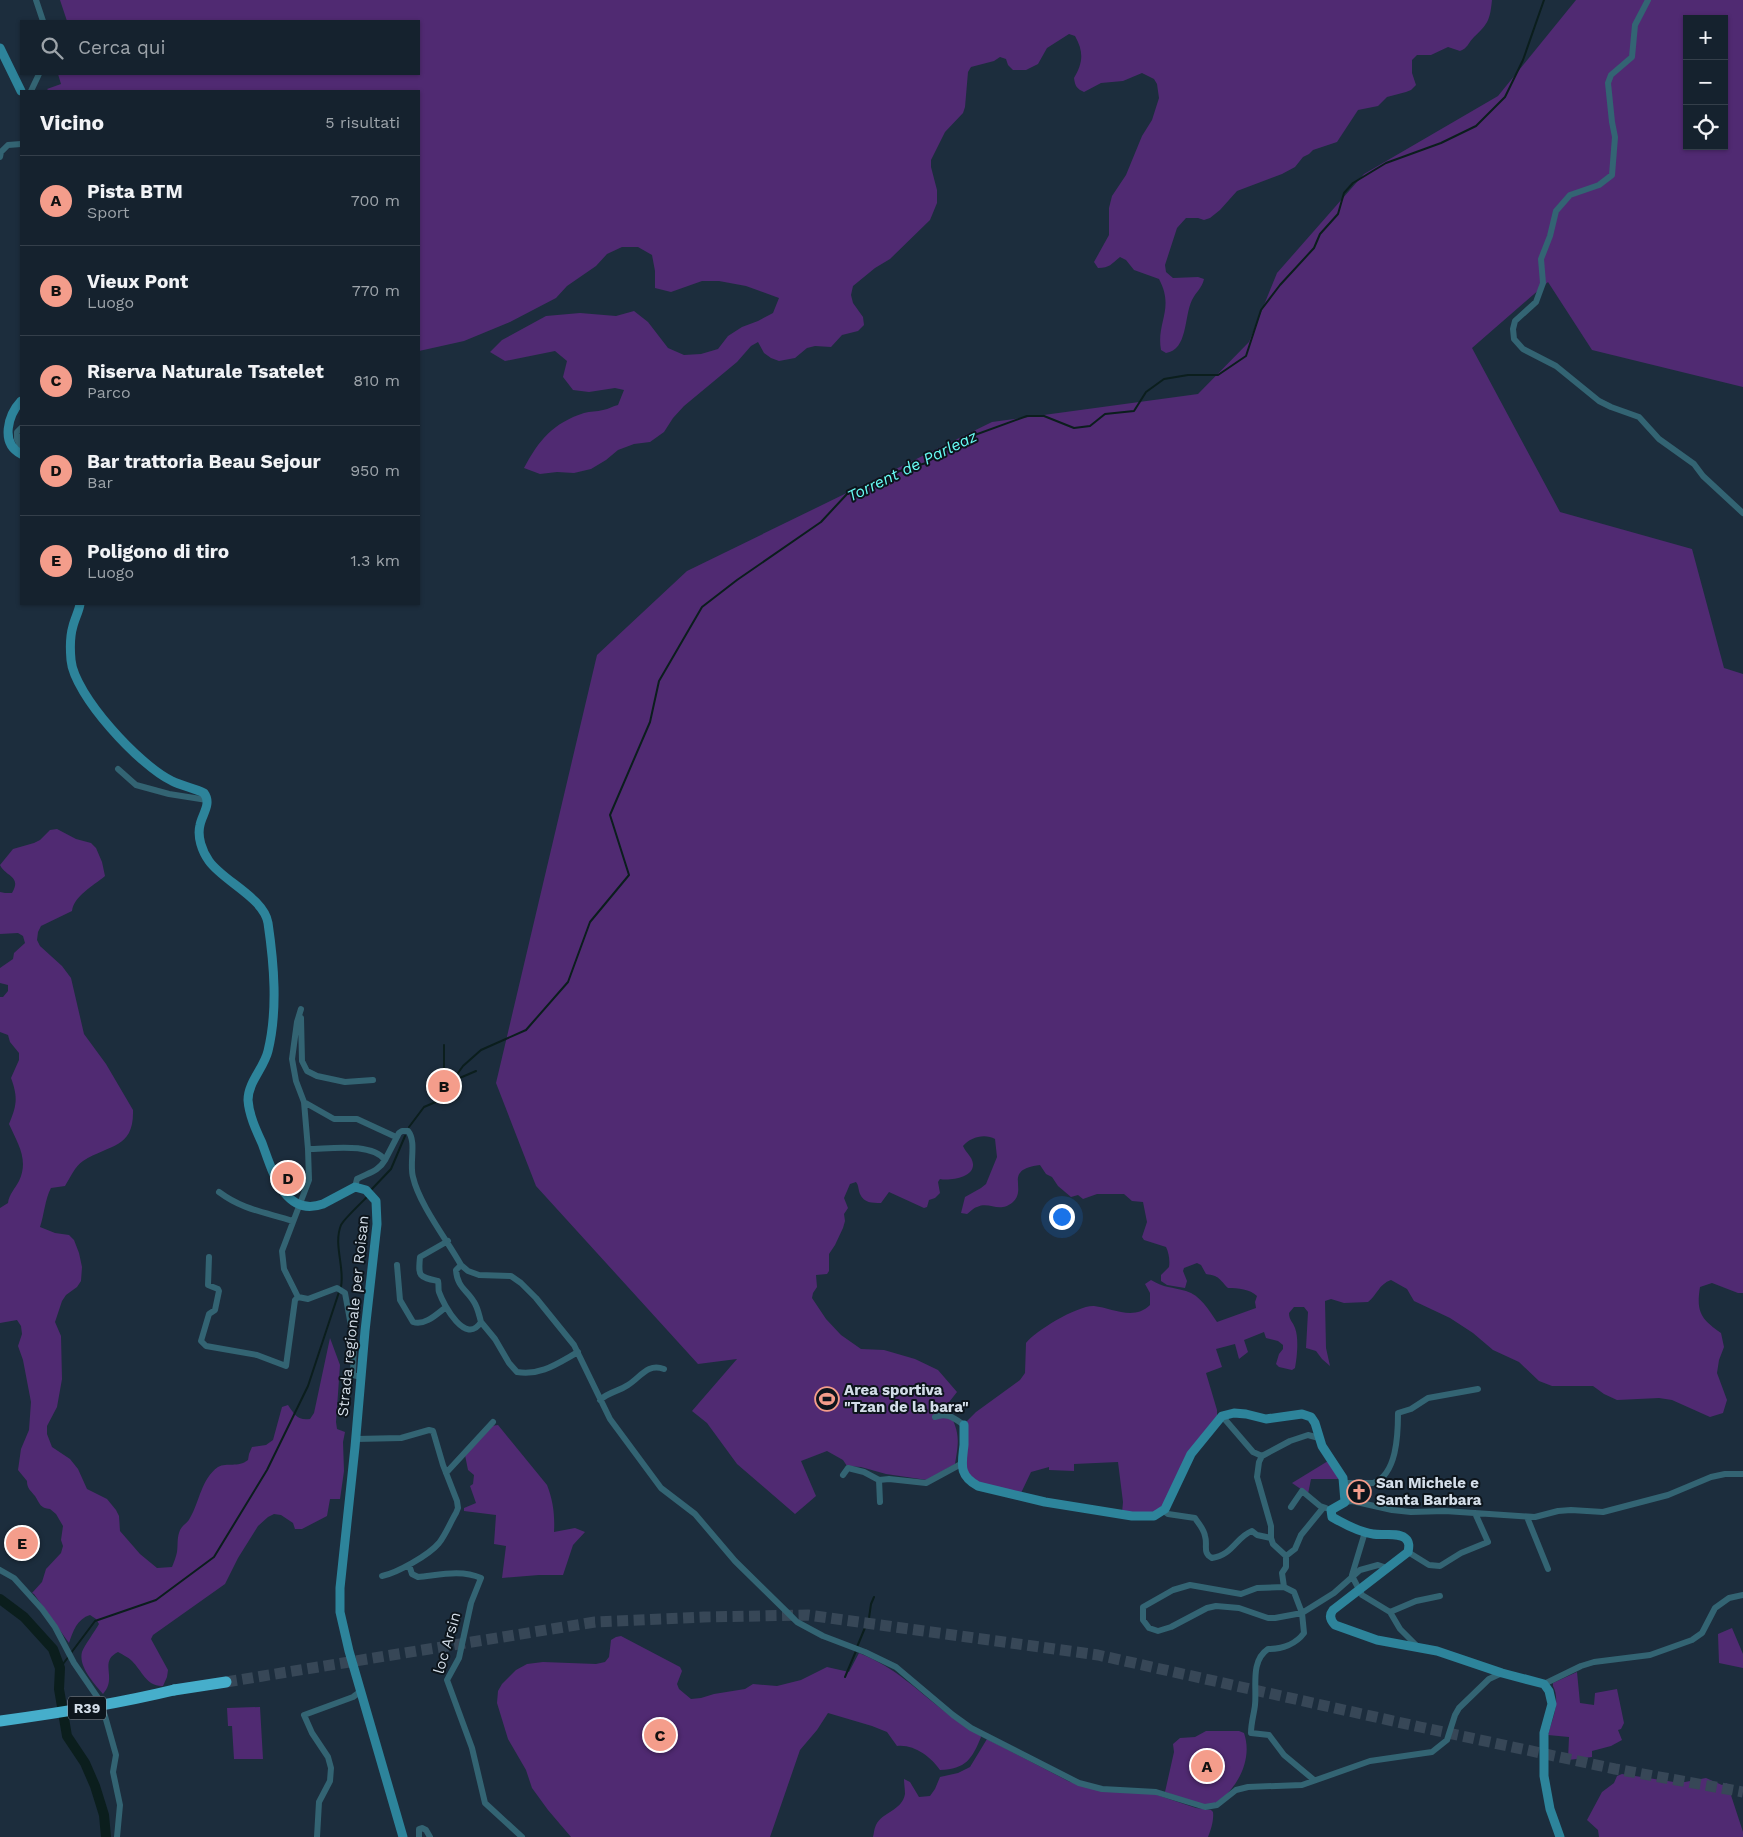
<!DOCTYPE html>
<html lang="it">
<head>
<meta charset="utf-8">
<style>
	body { margin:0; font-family:"Work Sans",sans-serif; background:#1e2a36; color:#f1f3f6 }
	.controls { position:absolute; right:15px; top:15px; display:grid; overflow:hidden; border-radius:0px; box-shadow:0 1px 4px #0004 }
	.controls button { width:45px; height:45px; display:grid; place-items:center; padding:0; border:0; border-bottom:1px solid #343f4a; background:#15222e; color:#f1f3f6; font:25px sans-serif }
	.you { position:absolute; left:1061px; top:1216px; width:18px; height:18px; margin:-12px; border:4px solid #fff; border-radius:50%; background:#1a73e8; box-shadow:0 0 0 8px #1a73e833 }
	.badge { display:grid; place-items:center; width:32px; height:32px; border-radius:50%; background:#f49d8b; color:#111; font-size:16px; font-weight:700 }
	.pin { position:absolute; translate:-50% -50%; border:2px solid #fff; box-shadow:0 1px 5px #0006 }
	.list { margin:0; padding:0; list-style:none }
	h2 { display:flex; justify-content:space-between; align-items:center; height:65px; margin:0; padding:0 20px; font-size:21px }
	h2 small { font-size:16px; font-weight:400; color:#9da4aa }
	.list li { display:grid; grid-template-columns:32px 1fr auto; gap:15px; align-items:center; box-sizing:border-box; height:90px; padding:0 20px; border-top:1px solid #343f4a }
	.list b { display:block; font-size:19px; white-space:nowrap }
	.list p { margin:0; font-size:16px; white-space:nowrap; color:#9da4aa }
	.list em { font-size:16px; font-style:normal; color:#9da4aa }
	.icon { flex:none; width:28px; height:28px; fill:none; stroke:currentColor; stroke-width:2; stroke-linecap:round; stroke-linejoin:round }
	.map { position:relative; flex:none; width:1743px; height:1837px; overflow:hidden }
	.search { position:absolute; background:#15222e; box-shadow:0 1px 4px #0004; left:20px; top:20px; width:400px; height:55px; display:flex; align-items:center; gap:12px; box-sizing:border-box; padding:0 18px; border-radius:0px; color:#9da4aa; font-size:19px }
	.panel { position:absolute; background:#15222e; box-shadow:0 1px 4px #0004; left:20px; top:90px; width:400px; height:515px; border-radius:0px }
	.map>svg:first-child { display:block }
</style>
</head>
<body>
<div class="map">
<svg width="1743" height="1837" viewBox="0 0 1743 1837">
	<rect width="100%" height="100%" fill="#1c2d3d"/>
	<path fill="#502a72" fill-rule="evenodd" d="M60,0H1492C1490,20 1488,24 1474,37C1468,43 1468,48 1460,51L1448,47L1431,55H1417L1412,60V73L1416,85L1411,90L1406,92L1387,97L1378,106L1358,110L1337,142L1313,150L1309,154L1303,157L1295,167L1282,174L1237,191L1220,210L1210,218L1204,220L1198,218H1186L1177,228L1165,265L1166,272L1173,278L1198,277L1204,279C1202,288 1196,292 1192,300C1184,316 1188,350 1166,353L1161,350C1156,322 1175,309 1159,279L1134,270L1126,260L1120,257C1111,264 1110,268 1098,268L1094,262L1109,235V208L1112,196L1126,175L1142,136L1152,120L1159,98L1157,84L1154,79L1142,73L1123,81L1101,83L1084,92C1077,89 1075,86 1074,78C1083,63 1084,52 1075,36L1069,34L1047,48L1038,64L1026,70H1013L1008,65L1006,59L1000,57L994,61L971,67L968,72L965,107L963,113L945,132L931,160V167L937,190V203L930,220L890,259L875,268L853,286L851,295L853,303L863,317L864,325L858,331L842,335L831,347L815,346L807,348L795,358L779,361L771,358L764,353L758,342L751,346L737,362L684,406L673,418L664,432L650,442L634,444L618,450L606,460L591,469L574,473L557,472L540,474L524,468C539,440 553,423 584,413C590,411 597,412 603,410C609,409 613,406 618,405L624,390L615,388L589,392L573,390L563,377L567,361L555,351L505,361L490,352L502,340L546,316L580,313L616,316L634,311L648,322L668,348L684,355L701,354L718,349L728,336L742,327L758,321L773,313L779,298L746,286L719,281H702L671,292L655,288V271L652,255L638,247H622L607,254L596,266L567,286L556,298L510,322L464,341L419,351V91H49L47,89L61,84L58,74H419V21H67Z
		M1576,0H1743V387L1592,350L1548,282L1472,348L1560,512L1692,549L1724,668L1743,674V1293H1738L1712,1283L1700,1287C1696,1312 1701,1319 1721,1333L1724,1347L1719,1360L1717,1373L1727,1400L1723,1413L1710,1417L1672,1400L1659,1398L1617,1400L1604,1394L1593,1386H1552L1539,1381L1519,1362L1493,1350L1473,1333L1450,1318L1414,1301L1407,1289L1391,1280C1379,1284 1377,1295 1368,1302L1344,1303L1331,1299L1325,1301L1326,1348L1330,1366L1322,1359L1316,1351L1306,1348L1308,1312L1304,1307H1294L1289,1313C1289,1320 1293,1322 1295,1328C1299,1338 1297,1357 1295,1368L1292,1370L1279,1367L1276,1364L1279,1354L1283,1349V1345L1278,1341L1266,1338L1264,1332L1244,1340L1248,1352L1239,1359L1235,1344L1216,1349L1222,1367L1206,1373L1217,1410V1417L1159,1512L1122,1513L1123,1502L1118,1462L1074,1464V1471L1049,1470V1467L1031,1472L1021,1493L980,1484L966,1472V1422L976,1412L1020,1380L1025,1373L1026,1343C1035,1331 1078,1305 1094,1306C1112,1308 1134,1321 1150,1305V1293L1145,1284L1151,1280C1164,1288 1172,1287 1186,1291C1200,1295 1209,1310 1217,1322L1256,1308L1255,1302L1257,1296C1250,1289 1238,1288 1228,1288C1219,1279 1220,1276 1206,1274L1201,1265L1197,1263L1184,1268L1183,1271L1187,1281L1185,1288L1167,1285L1161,1281V1275L1169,1267C1170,1261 1169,1253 1166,1247L1144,1240L1142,1237L1147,1222L1143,1202L1132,1201L1124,1194H1097L1083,1199L1078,1195L1071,1197L1058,1186L1052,1177L1046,1174L1040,1165C1002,1170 1028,1188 1013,1202C999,1214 990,1201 977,1207C973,1208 970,1212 967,1214L961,1213L965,1197L981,1188L986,1184L997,1157L995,1139C985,1133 970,1137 963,1146C966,1153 972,1156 973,1164C974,1178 949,1181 940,1179L938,1182L940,1193L935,1198L929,1200L927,1207L924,1208L889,1192L881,1203C872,1203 864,1203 860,1194C858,1189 859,1186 856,1182L850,1184L844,1198L848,1208L844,1214L845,1221L843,1228L835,1245L829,1254V1271L827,1274L816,1275L817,1287L813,1293L812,1298L826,1319L841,1335L861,1349L884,1350L915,1359L938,1370L957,1392L946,1406C959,1431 960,1436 955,1464L927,1480L886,1474L861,1467L847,1466L843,1460L827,1451L801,1461L816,1496L795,1514L737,1464L707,1423L692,1411L737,1359L698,1364L536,1186L496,1083L597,655L687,571L992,422L1198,394L1249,342L1277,273L1364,174L1498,96ZM1687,19H1724V146H1687Z
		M57,829L76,839L91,843L96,848L102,862L105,876C93,886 74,896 72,911L41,926L38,932L37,940L40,946L62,966L71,978L84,1034L106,1064L133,1110C134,1149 110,1144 83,1161C75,1166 70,1178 65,1186L51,1188C45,1199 44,1215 40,1227L55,1233L69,1235L74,1240L79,1253L82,1267L81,1281L77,1287L66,1295L62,1301L55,1322L61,1336L62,1379L57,1407L47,1426V1434L52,1447L70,1459L78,1469L87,1489L107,1499L116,1510L119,1516L120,1531L140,1554L157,1568L172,1567C174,1562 176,1557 177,1552C178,1546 177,1539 179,1533C181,1525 187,1524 190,1518C200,1501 201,1479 218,1467C227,1462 238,1468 248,1460L249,1454L252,1447L266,1445L273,1440L282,1407L288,1405C294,1414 298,1421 310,1419L314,1413L330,1338L340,1365L336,1422L337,1429L345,1432L343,1442L344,1471L340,1499H330L327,1516L302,1529H295L293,1523L281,1515L274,1514L268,1517L258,1526L238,1558L225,1584L153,1635L151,1639L168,1670L167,1677L163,1686C147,1687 142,1671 132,1661C128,1657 123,1655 118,1652C98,1662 118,1677 103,1694C95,1684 78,1667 82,1652C84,1646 95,1631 99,1624L96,1619L90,1615C77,1619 73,1631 69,1643L34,1594L32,1593L42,1582L46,1569L61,1553L63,1546L61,1540L63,1526L56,1514L50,1509C40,1508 40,1504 35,1496C30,1490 27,1488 27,1481L18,1470L21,1449L29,1430L31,1402L23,1360L18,1346L22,1334L21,1326L17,1320L0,1323V1208L8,1203C9,1194 15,1189 19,1181C29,1160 18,1144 9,1124C17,1105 18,1097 11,1078L19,1060V1053L10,1042L8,1035L0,1032V997H3L8,991V985L0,983V968L13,959L14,953L25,943L23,936L18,933L0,934V892L5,893H12C22,876 6,877 0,865L13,849L34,843L40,840L50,830Z
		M498,1425L547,1485C553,1500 555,1515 554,1532L575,1528L585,1532L573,1545L563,1575H539L502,1578L506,1546L494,1544L496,1515L464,1511V1508L476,1503L470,1486L473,1484L474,1475L468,1470L465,1455L491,1426Z
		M1328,1461L1337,1475L1338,1479H1311L1308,1494L1292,1483Z
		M1732,1628L1743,1654V1668L1719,1663L1718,1634Z
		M621,1636L680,1667L682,1671L677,1684L679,1689L691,1699L701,1698L714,1694L745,1689L753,1684L777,1686L801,1680L827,1667L849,1672L859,1653C897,1668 916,1690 948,1714C958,1721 969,1728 980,1735L981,1737C972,1759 966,1769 940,1770C931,1757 914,1744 897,1746L887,1732L872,1726L828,1713L817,1730L800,1750L770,1837H571L548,1810L532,1788L526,1770L508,1739L497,1703L498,1691L502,1684L516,1670L527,1664L543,1662L596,1664L605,1662L609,1657L611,1640L616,1637Z
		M1577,1672L1580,1703L1594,1705L1595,1693L1617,1689L1624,1723L1621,1729L1618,1730L1622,1740L1611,1746L1592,1751V1757L1568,1760L1569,1737L1548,1735C1552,1720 1561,1701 1553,1686V1683Z
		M260,1707L263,1759H234L232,1726H228L227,1708Z
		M1206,1731H1239L1244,1733C1252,1756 1241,1781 1224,1797C1219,1800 1216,1804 1210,1804C1197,1807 1178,1796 1165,1792L1174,1752L1173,1744L1180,1738L1195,1737Z
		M987,1739L1070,1782L1154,1794L1196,1808L1211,1810L1213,1812C1214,1820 1211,1830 1208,1837H873C874,1833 874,1829 876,1825C882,1812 902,1811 905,1794C905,1790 904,1783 904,1779L910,1782L919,1797L930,1796L935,1789L940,1777L958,1773L970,1767Z
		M1622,1774L1674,1782H1685L1706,1778L1722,1785L1727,1783L1743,1832V1837H1599L1598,1830L1587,1820L1602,1792L1614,1783L1617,1776Z"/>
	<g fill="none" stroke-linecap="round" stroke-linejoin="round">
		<path stroke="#0b1e1d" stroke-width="2" d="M444,1045V1068L455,1080L476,1071
			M409,1127L424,1107L438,1101L463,1066L481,1050L526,1030L568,982L590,922L629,875L610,815L650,722L659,681L702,607L737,580L821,522L847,494L887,475L926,463L961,440L1027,416H1044L1074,428L1090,426L1105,414L1134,411L1146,392L1164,379L1188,375H1218L1246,356L1261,310L1280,285L1314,248L1320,234L1338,214L1344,193L1353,183L1386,163L1441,143L1476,126L1505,97L1523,60L1544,0
			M371,1190L391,1169L405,1136
			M341,1287C345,1267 333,1245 341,1225C344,1219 362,1202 368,1196
			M857,1647L869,1618L871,1604L874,1597
			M71,1653L95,1621L156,1600L214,1557L267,1470L308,1386L339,1292
			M60,1668L69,1656
			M845,1677L856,1651"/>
		<path stroke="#0b1e1d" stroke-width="10" d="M0,1599L24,1617L53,1649L60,1668L59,1689L67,1736L85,1763L95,1786L104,1815L106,1837"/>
		<path stroke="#374757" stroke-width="11" stroke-dasharray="11 5.5" stroke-linecap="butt" d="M226,1682L595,1622L704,1617L808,1615L1098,1655L1420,1727L1615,1769L1743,1792"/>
		<path stroke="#336473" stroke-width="6" d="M36,0L43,21
			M1648,0L1635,25L1632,57L1611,75L1608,83L1612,122L1615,137L1612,175L1599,185L1570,195L1556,211L1550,236L1541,259L1543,283L1536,302L1515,321L1513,329L1514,339L1523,349L1556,366L1599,401L1611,407L1639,417L1659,439L1694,464L1703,476L1743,513
			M31,91L39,74
			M0,157L1,152L8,145L21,144
			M21,428L17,432V439L21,448
			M118,769L136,785L169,794L207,800
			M301,1009L297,1022L292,1059L296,1081L304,1102L308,1149L309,1180L282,1251L284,1269L298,1297L308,1299L337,1288L345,1293L354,1342L353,1375L361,1377
			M301,1018L302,1061L307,1071L317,1076L345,1082L373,1080
			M304,1102L334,1119H357L396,1137
			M308,1149C329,1149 371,1142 385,1160C379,1171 368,1173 357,1179L355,1187
			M385,1160L399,1133L402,1131H408C417,1142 409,1163 413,1177C419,1204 447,1240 461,1265L468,1271L479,1275L511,1276L521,1283L536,1298L574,1345L610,1419L661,1488L695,1514L735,1561L791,1616L797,1622L823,1636L865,1652L896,1667L953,1715L971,1728L1079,1783L1102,1789L1156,1792L1205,1807L1217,1805L1236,1790L1248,1787L1302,1785L1370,1761L1432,1752L1447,1740L1455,1715L1459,1708L1489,1679L1502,1673
			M219,1192C243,1210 265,1212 293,1221
			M448,1241L420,1257C418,1277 419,1277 438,1281C439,1285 438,1289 439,1292C444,1306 466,1346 481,1322C479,1315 478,1308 474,1302C467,1290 457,1287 456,1270L461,1265
			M209,1257L208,1285L218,1289L219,1291L215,1310L209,1314L201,1341L206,1346L257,1355L286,1366L295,1300L298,1297
			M397,1265L400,1300L413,1322C425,1326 437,1314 446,1307
			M481,1322L495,1339L509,1363L517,1372C541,1376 558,1363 578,1352
			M600,1400C610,1391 618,1392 628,1385C641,1377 647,1363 664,1369
			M1222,1416L1253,1452L1262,1456
			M935,1417C947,1412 954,1418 964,1425
			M356,1439L401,1438L429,1430L433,1431L443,1465L457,1501L458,1508L456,1513C450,1523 446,1534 439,1543C429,1555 397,1573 382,1576
			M446,1473L493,1422
			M843,1475L848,1468L864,1472L879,1480L889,1479L926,1483L961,1464
			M879,1480L880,1502
			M1344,1483H1373C1397,1475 1398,1434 1398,1413L1411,1409L1428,1398L1478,1389
			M1345,1502L1352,1501L1392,1510L1411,1512L1445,1511L1535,1517L1558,1511L1571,1510L1603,1512L1668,1495L1711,1477L1725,1474H1743
			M1291,1507L1302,1491L1320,1506L1326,1508
			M1164,1511L1168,1514L1195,1518C1198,1523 1204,1529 1205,1536C1208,1545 1202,1553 1212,1558C1233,1555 1236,1537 1252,1531L1257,1535L1271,1538L1273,1544L1286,1556V1567L1282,1573L1284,1587L1294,1592L1302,1613L1304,1633C1296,1644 1282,1649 1268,1649C1250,1661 1257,1687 1255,1705C1254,1714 1251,1723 1251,1733L1269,1735L1284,1755L1314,1780
			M1527,1517L1548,1569
			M1271,1538V1526L1257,1477L1259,1462L1262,1456L1290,1441L1308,1435L1319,1438
			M1408,1552L1429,1565L1440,1566L1461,1553L1488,1542L1475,1513
			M1286,1556L1295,1549L1301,1535L1323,1508
			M409,1565L412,1574L418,1577C439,1575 461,1569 481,1578L471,1603L459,1658L447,1680L472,1748L485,1803L522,1837
			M0,1570L14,1578L42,1609L55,1627L74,1663L98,1698L105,1716L116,1755L113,1772L120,1805L117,1837
			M1352,1575L1365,1532
			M1352,1576L1362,1595L1390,1612L1400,1629L1418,1647
			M1284,1587L1257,1588L1241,1594L1190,1585L1173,1590L1143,1607V1620L1149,1628L1158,1631L1171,1627L1207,1608L1216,1606L1239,1608L1268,1618H1275L1302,1613L1334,1593L1360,1570L1378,1565L1387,1568
			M1390,1612L1416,1601L1440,1596
			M1544,1684L1581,1666L1594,1662L1650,1655L1692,1640L1702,1633L1715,1608L1729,1598L1743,1595
			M317,1837L319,1802L330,1781L331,1768L328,1757L312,1733L304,1715L353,1697L361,1691
			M419,1837V1829L422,1828L426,1830L430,1837"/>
		<path stroke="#2d849b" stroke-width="9" d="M0,48L21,91
			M21,401C8,415 0,443 21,454
			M80,604C79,611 75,618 73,626C70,636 70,649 71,660C74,695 140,766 172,781C182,786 194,788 204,793C212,804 202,814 200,825C197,837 202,851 209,861C223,881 264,898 268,923C274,964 278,1010 268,1051C264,1068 248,1082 248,1100C249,1115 256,1130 262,1143C272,1170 284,1218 323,1204L355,1187L366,1190L376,1201L377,1224L365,1331L355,1447L340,1588V1612L349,1651L403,1837
			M964,1425C964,1432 964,1439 964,1445C962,1464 958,1475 978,1486L1045,1502L1132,1516H1154L1165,1509L1191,1454L1222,1416L1234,1413L1246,1414L1266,1419L1302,1414L1311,1417L1315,1423L1322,1446L1343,1478L1345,1502L1331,1510L1332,1517C1344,1524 1359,1532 1373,1534C1382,1536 1397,1532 1405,1538C1410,1542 1409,1547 1408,1552L1333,1610C1329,1615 1330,1620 1335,1625L1377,1640L1437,1651L1502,1673L1544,1684L1549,1691L1552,1704L1544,1733V1776L1550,1809L1560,1837"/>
		<path stroke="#46aecb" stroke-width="11" d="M174,1690L226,1682"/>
		<path stroke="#46aecb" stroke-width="11" d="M0,1721C59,1713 116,1704 174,1690"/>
	</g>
	<defs>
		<g id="stadium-ring" transform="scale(1.25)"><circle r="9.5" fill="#0d151c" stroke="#f49d8b" stroke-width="1.5"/><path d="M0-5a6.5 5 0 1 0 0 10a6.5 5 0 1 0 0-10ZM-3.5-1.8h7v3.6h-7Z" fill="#f49d8b"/></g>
		<g id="church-ring" transform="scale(1.25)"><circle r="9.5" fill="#0d151c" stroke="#f49d8b" stroke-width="1.5"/><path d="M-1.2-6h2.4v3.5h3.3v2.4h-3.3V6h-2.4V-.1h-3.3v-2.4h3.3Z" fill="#f49d8b"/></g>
	</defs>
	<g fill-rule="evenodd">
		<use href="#stadium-ring" x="827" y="1399"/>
		<use href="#church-ring" x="1359" y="1492"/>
	</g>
	<g text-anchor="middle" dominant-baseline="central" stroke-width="4" stroke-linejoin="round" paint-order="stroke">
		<rect fill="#0d151c" stroke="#98a1ab" stroke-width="1" x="68" y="1696.5" width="38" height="23" rx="4"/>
		<g font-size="14" font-weight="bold" fill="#d3dde8">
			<text x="87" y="1708">R39</text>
		</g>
		<g font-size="15" fill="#d3dde8" stroke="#0d151c">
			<text transform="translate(353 1316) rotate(-84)">Strada regionale per Roisan</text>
			<text transform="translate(447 1643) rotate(-74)">loc Arsin</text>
		</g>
		<g font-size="15" font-weight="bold" fill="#d3dde8" stroke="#0d151c" text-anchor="start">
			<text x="844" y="1390">Area sportiva<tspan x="844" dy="17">"Tzan de la bara"</tspan></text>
			<text x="1376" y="1483">San Michele e<tspan x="1376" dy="17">Santa Barbara</tspan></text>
		</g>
		<g font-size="16" font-style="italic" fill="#67fcf4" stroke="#0d151c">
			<text transform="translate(912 466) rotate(-26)">Torrent de Parleaz</text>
		</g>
	</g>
</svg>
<div class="controls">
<button>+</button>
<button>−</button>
<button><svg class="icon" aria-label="locate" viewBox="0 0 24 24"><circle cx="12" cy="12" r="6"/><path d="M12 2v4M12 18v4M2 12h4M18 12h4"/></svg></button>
</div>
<div class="you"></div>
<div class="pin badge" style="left:1207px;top:1766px">A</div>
<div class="pin badge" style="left:444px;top:1086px">B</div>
<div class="pin badge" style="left:660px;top:1735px">C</div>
<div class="pin badge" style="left:288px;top:1178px">D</div>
<div class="pin badge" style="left:22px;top:1543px">E</div>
<div class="search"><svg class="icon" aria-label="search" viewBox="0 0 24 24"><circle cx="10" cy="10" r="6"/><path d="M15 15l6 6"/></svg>Cerca qui</div>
<section class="panel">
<h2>Vicino<small>5 risultati</small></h2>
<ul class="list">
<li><span class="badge">A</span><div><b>Pista BTM</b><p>Sport</p></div><em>700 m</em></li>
<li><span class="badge">B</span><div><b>Vieux Pont</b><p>Luogo</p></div><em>770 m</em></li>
<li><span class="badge">C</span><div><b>Riserva Naturale Tsatelet</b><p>Parco</p></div><em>810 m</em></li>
<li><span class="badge">D</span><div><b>Bar trattoria Beau Sejour</b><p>Bar</p></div><em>950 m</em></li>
<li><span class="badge">E</span><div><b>Poligono di tiro</b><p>Luogo</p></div><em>1.3 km</em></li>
</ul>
</section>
</div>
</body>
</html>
